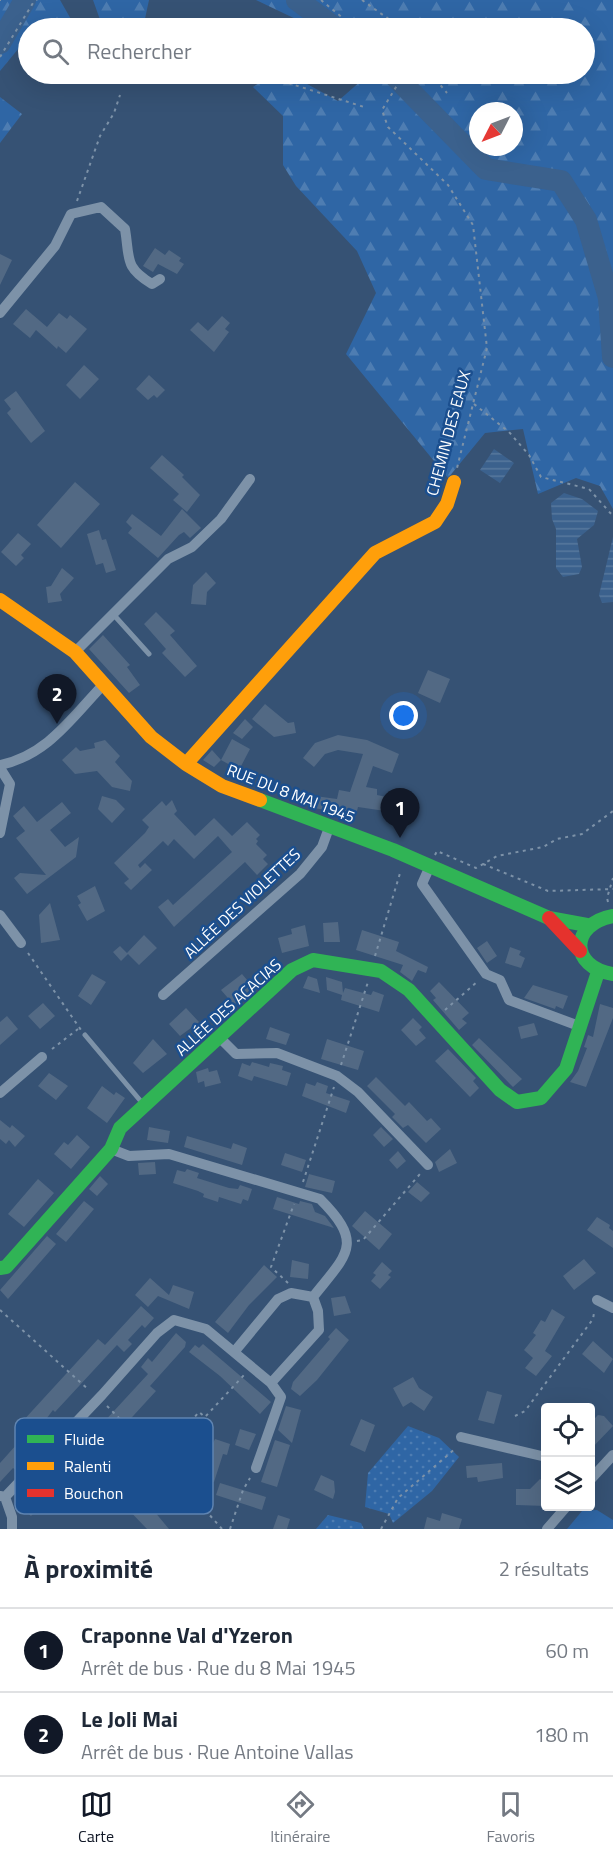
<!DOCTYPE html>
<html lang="fr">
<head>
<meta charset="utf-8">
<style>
	body { margin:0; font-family:"Titillium Web",sans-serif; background:#f6f6f7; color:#1f2937 }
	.controls { position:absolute; right:18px; bottom:18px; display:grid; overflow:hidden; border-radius:6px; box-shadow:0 6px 24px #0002 }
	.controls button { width:54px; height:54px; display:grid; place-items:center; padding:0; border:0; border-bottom:2px solid #e0e1e3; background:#fff; color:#1f2937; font:30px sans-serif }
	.compass { position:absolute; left:469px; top:102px; width:54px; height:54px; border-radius:50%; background:#fff; box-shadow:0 6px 24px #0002; rotate:228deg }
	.you { position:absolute; left:404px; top:716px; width:21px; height:21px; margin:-15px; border:4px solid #fff; border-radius:50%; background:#1a73e8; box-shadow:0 0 0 9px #1a73e833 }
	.badge { display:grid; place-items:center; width:39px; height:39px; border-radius:50%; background:#111827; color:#fff; font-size:20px; font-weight:700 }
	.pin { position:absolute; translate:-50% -50px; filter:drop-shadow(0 2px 3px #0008) }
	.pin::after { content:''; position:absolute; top:32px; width:21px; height:18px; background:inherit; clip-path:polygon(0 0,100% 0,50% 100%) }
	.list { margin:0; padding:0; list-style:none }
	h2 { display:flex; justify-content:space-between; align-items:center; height:78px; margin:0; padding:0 24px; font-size:26px }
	h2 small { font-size:20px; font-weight:400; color:#747a83 }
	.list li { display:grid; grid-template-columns:39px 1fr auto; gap:18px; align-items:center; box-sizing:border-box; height:84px; padding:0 24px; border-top:2px solid #e0e1e3 }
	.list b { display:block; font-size:22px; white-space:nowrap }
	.list p { margin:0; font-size:20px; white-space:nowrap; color:#747a83 }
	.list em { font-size:20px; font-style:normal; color:#747a83 }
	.icon { flex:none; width:33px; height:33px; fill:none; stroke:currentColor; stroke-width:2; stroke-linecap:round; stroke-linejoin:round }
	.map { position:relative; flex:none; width:613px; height:1529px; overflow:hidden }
	.search { position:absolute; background:#fff; box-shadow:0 6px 24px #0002; left:18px; right:18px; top:18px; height:66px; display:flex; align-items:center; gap:15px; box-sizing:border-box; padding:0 21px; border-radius:33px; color:#747a83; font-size:22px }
	.sheet { height:246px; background:#fff }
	nav { display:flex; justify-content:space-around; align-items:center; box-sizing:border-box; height:84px; border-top:2px solid #e0e1e3; background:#fff; font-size:16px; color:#747a83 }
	nav a { display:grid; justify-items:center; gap:3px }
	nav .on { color:#111827 }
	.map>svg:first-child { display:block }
</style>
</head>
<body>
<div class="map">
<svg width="613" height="1529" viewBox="0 0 613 1529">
	<defs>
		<pattern id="forest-firs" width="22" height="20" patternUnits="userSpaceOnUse" patternTransform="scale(1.5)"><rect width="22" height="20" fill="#2f66a5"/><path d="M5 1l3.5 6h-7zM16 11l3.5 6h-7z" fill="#4e7db2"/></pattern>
		<pattern id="park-dots" width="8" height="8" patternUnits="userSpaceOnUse" patternTransform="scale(1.5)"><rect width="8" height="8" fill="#2f66a5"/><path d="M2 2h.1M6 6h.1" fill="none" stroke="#4e7db2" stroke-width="1.8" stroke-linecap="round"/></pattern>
		<pattern id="water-rules" width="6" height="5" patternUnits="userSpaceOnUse" patternTransform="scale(1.5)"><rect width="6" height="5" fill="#3b618d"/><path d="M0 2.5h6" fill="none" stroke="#58799e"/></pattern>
	</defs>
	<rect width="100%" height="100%" fill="#365274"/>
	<path fill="url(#forest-firs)" fill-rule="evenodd" d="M0,0H60L72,21L46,28H28V37L0,71Z
		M93,0H149L143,28H103Z
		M256,0H613V509L600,486L576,478L538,494L523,429L485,433L448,478L346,354L376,293L357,251L296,186L283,165V116L253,87L273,74H289L338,101L362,80L356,74H584V28H309L302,22ZM478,111H514V147H478Z
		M0,97L22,114L0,143Z"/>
	<path fill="url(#park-dots)" d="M408,1426L439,1438L459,1457L432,1491L393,1523L389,1514L365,1507L368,1473Z
		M328,1515L361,1523L364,1529H316Z"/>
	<path fill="#2f66a5" d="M597,1510L613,1520V1529H567L582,1511Z"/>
	<path fill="url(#water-rules)" d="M494,449L514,463L500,483L480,470Z
		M564,493L582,499L598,511L594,525L577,539L582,567L579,574L563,577L556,568V529L552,519L551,503Z
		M613,537V602L602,603L599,595Z"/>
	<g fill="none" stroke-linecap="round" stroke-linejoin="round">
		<path stroke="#3b618d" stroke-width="22" d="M297,0L335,28
			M0,43L25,0
			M393,74L486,169L561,181L586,220L609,298L613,357"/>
	</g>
	<path fill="#526984" d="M155,248L165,255L169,250L181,258L179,261L184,264L177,274L158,264L153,272L143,266Z
		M0,254L12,260L0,285Z
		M26,309L47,327L59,313L67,319L70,315L87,329L66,353L58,346L57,349L36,330L30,338L13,324Z
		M222,316L230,323L225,329L229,332L214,352L190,330L198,322L208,331Z
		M84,365L99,379L80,399L66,385Z
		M149,375L165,390L157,398L154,395L148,400L136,389Z
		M16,391L45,431L31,443L7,413L11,409L4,400Z
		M162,455L184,475L182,477L200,495L187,512L173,500L179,494L150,468Z
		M75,482L100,504L61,548L37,525Z
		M182,509L201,528L190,538L184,532L179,535L158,558L128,533L132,528L126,522L132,514L161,536Z
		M99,530L102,540L106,539L116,570L106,573L103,563L96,565L87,534Z
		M18,533L31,544L21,555L24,558L16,566L1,552Z
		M62,568L74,578L60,594L62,601L48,603L46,587L51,586Z
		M206,572L216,583L207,592L206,605L191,604L193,585Z
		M156,612L175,631L170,635L197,666L185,677L162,653L166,649L144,624Z
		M103,635L130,665L127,667L140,685L129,693L89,649Z
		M428,670L450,679L440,703L418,693Z
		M265,704L288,723L294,722L296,733L274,737L252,719Z
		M245,719L253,727L242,739L233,733Z
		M338,735L367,740L399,754L392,773L373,766L366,787L377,789V795L387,797L385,811L358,807L356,815L314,808L315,796L337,799L339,790L350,792L363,754L338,750L325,754L314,767L303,758L315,743Z
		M232,739L250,749L239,770L221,760Z
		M105,740L120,756L115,762L132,781L130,791L112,787L97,771L75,774L62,760L76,747L80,751L95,748L94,743Z
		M212,750L221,760L214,767L203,760Z
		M102,796L116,800L125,809L112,823L98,809Z
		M172,800L177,811L174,814L195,836L214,818L232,836L247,822L260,835L256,839L258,841L256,844L267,855L263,859L268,864L257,875L245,862L174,927L158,907L168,899L173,905L232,852L218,836L194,859L174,839L168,846L163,841L138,865L140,868L145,863L152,870L131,890L124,883L129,879L114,863L145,833L149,827L142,820L162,801L166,806Z
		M62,802L71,813L50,830L65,847L79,837L76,857L27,894L14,878L20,873L46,875L16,838L25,831L13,816L24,806L37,822Z
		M95,886L105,911L87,921L78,905L81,903L77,896Z
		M50,903L60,940L41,943L39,915Z
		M338,922L340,942H324L323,923Z
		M305,925L309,946L282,953L278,938L292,934L291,929Z
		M362,930L399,942L396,951L428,967L426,973L418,970L412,981L400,972L403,965L356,950Z
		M144,935L157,948L139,965L128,954L121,961L113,952L120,946L127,953Z
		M487,941L497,956L487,963L477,948Z
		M510,947L521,951L519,955L525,958L521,968L505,963Z
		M92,974L106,982L91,1005L78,996Z
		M242,974L253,987L234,1005L221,990Z
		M308,976L317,979L320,993L303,988Z
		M326,977L342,982L343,993L345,988L371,995L373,991L384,995L379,1012L341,1000L342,995L327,990Z
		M439,982L469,1013L462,1019L467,1023L459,1030L433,1000L436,998L430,991Z
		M533,985L568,996L563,1009L556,1006L555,1009L524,998Z
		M43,1003L55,1016L40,1029L28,1016Z
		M600,1004L613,1008V1018L586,1087L570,1082L578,1071L587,1048L584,1047L588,1035L593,1037Z
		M186,1008L199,1022L180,1036L169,1024Z
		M7,1016L18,1029L0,1045V1022Z
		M413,1018L422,1027L419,1030L426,1038L416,1046L401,1030Z
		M534,1023L538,1035L521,1039L518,1027Z
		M270,1027L290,1034L286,1045L266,1039Z
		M479,1038L522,1079L513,1087L472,1045Z
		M153,1039L167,1054L143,1073L133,1063Z
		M327,1039L364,1051L358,1070L321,1059Z
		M448,1049L476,1078L473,1081L479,1088L470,1097L435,1061Z
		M252,1062L269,1067L270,1063L283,1066L282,1070L291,1073L287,1086L254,1076L252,1081L238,1076L242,1063L250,1066Z
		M208,1068L209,1072L217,1070L221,1083L205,1087L204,1081L198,1083L196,1072Z
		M49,1073L68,1086L56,1100L38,1086Z
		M376,1077L405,1106L409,1102L427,1121L431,1118L441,1129L426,1143L408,1125L403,1128L392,1117L395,1114L367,1086Z
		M317,1082L328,1086L326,1093L350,1101L346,1113L302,1096L306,1083L315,1086Z
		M102,1086L114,1095L116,1092L125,1098L107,1123L87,1108Z
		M0,1120L10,1128L12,1125L25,1136L15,1147L9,1140L6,1144L0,1139Z
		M149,1127L170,1131L168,1143L147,1140Z
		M381,1127L393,1139L384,1147L373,1135Z
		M77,1135L90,1147L71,1169L54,1154L64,1142L68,1145Z
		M187,1136L231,1149L233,1143L247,1148L242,1165L184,1147Z
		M450,1149L457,1163L439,1172L435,1162Z
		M398,1151L406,1161L397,1169L389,1160Z
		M285,1153L306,1160L302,1172L281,1165Z
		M155,1162L156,1174L139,1175L138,1163Z
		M187,1169L199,1173L197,1178L229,1188L238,1189L240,1185L252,1189L248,1201L243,1199L241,1204L219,1197L218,1202L203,1197L204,1194L198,1191L173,1183L177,1170L185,1172Z
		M309,1174L335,1181L332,1193L305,1187Z
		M100,1176L108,1184L97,1196L89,1189Z
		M38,1179L54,1193L24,1227L8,1214Z
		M417,1182L430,1193L421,1202L408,1192Z
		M277,1197L299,1204L300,1201L312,1204L315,1212L325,1216L334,1228L273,1209Z
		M84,1201L94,1209L66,1242L56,1234Z
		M365,1211L392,1234L379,1250L352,1226Z
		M597,1217L610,1225L609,1228L613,1231V1248L587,1230Z
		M47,1236L56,1244L8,1299L0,1290Z
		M584,1259L596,1273L574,1290L563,1276Z
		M292,1260L309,1264L308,1279L290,1277Z
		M382,1262L392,1271L388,1275L391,1277L380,1289L371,1281L376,1275L373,1273Z
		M264,1265L277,1277L249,1305L228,1333L215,1322Z
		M150,1278L169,1295L173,1285L194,1292L189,1309L158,1296L148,1307L135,1295Z
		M345,1296L351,1313L334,1316L331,1298Z
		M141,1306L154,1318L145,1328L142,1325L128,1340L132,1344L124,1352L117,1345L55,1412L53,1410L34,1435L21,1423L98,1339L105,1345Z
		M552,1309L565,1317L545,1351L552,1356L536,1376L525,1368L533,1358L524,1350L536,1335L533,1333L541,1320L545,1322Z
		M336,1328L349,1340L317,1380L300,1396L291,1389L293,1382L330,1339L328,1337Z
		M176,1333L186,1342L185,1347L150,1386L156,1391L79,1475L66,1463L148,1374L141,1367L148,1358L152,1362Z
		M593,1341L613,1359L604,1373L582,1354Z
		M203,1344L271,1402L260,1414L220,1376L189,1352L195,1345L199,1348Z
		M413,1377L419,1388L433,1397L424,1411L411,1402L403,1407L393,1388Z
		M487,1391L502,1395L494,1424L478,1420Z
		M286,1406L301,1410L292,1443L278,1430Z
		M598,1415L604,1416L613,1426L591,1449V1422Z
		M361,1419L375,1425L365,1452L350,1445Z
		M240,1429L256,1434L249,1450L235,1445Z
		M26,1434L35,1442L31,1447L35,1451L17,1471L13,1468L0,1482V1463Z
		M215,1439L230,1444L227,1455L223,1454L214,1482L197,1477Z
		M275,1440L290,1445L277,1487L261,1482Z
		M58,1463L67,1471L44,1496L47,1498L31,1516L18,1504L34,1487L32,1485L49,1464L54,1468Z
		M502,1463L503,1478L478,1482L477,1477L467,1478L466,1466Z
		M321,1475L334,1481L335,1492L333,1499L314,1490Z
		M540,1479L546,1484V1506L516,1505V1489H530Z
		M220,1483L266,1497L262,1510L216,1495Z
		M134,1492L149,1505L169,1529H147L122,1503Z
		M442,1513L462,1519L459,1529H424L427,1517L440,1521Z
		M278,1515L290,1519L287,1529H273Z"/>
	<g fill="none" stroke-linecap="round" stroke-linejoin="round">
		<path stroke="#7d92a8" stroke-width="2" stroke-dasharray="3 4.5" stroke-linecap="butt" d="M321,0L355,28
			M362,0L390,20L395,28
			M0,1V0
			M0,57L33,3L37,0
			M260,74L364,107
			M404,74L382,110L388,127L448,185L473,225L487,348L457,468
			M431,74L447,93
			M77,201L100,136L114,113L120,95
			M474,404L509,432L529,455L541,477L589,489L613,516
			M435,855L437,851L476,868L497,856L543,847L557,839L582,834L613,811
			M483,864L548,891L613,889
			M608,902L607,898L613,878
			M28,953L81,1030
			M375,956L401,870
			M445,1010L477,982
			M52,1049L78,1029
			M341,1065L368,982
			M303,1182L334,1087
			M357,1241L363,1240L420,1174
			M288,1283L271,1267L294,1204
			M0,1310L89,1390
			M107,1406L159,1458
			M515,1416L525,1411L593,1319L594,1313
			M222,1529L159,1458L199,1412L205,1417L244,1375
			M230,1529L243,1490L250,1478
			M381,1529L398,1498L456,1448"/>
		<path stroke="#7d92a8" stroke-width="5" d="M113,614L149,654
			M85,1035L144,1105"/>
		<path stroke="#7d92a8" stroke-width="10" d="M0,313L55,246L71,214L101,207L125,229C130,259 124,267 152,284L160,279
			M75,652L168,559L192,547L221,519L250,479
			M0,765C48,755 72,717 104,684
			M0,768L10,784L0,833
			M430,866L422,884L486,974L500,980L509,1000L579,1026
			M0,915L21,943
			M163,995L300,874L322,847L330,825
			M219,1037L236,1054L277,1053L337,1076L358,1092L428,1165
			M0,1093L42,1057
			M111,1149L129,1156L169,1154L320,1199C365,1244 347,1254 313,1297
			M597,1300L613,1308
			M235,1351L278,1299L291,1293L313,1297L318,1311L319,1330L271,1383
			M461,1437L546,1457
			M590,1480L613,1455
			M0,1496L5,1497L102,1395L157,1333L174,1320L206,1329L271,1383L281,1397L256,1468
			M5,1497L12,1517V1529
			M547,1529L567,1506"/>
		<path stroke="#30b455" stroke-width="14" d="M260,800L393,850L549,918L587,925
			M613,916C570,924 569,967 613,974
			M0,1268L6,1267L111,1149L120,1128L292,970L313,960L381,971L409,990L500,1090L517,1102L541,1098L566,1069L598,972"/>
		<path stroke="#ff9f0a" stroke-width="14" d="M0,600L75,652L151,737L186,764L222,786L260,800
			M186,764L375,553L435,522L447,504L454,482"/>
		<path stroke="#e5322d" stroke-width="14" d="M549,918L580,951"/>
	</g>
	<g text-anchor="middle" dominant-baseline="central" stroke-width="5" stroke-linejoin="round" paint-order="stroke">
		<g font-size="16" fill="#fff" stroke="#1b4f8f">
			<text transform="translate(448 433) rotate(-75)">CHEMIN DES EAUX</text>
			<text transform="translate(291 793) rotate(21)">RUE DU 8 MAI 1945</text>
			<text transform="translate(242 903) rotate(-43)">ALLÉE DES VIOLETTES</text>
			<text transform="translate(228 1007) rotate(-42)">ALLÉE DES ACACIAS</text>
		</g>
	</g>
	<rect x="15" y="1418" width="198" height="96" rx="9" fill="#1b4f8f" stroke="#5f84b1" stroke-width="1.5"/>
	<rect x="27" y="1435" width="27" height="8" fill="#30b455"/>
	<rect x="27" y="1462" width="27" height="8" fill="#ff9f0a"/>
	<rect x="27" y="1489" width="27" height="8" fill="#e5322d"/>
	<g font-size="16" fill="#fff">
		<text x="64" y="1445">Fluide</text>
		<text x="64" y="1472">Ralenti</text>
		<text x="64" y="1499">Bouchon</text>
	</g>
</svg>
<div class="controls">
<button><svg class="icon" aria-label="locate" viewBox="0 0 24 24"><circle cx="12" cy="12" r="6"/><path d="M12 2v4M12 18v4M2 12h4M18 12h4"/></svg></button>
<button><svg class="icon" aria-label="layers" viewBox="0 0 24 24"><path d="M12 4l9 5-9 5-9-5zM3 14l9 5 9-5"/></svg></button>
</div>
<svg class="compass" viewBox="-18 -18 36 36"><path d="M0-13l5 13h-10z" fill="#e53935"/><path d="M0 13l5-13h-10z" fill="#747a83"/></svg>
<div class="you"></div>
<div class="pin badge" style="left:400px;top:838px">1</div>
<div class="pin badge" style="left:57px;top:724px">2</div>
<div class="search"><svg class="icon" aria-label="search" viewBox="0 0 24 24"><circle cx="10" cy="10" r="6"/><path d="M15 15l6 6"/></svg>Rechercher</div>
</div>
<section class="sheet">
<h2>À proximité<small>2 résultats</small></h2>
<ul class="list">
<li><span class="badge">1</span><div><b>Craponne Val d'Yzeron</b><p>Arrêt de bus · Rue du 8 Mai 1945</p></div><em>60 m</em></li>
<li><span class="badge">2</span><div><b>Le Joli Mai</b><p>Arrêt de bus · Rue Antoine Vallas</p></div><em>180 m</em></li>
</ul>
</section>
<nav>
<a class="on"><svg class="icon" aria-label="map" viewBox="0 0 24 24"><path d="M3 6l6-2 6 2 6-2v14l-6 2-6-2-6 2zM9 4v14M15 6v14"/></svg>Carte</a>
<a><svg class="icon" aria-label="directions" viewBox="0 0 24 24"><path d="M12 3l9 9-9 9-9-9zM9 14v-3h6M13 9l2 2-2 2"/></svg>Itinéraire</a>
<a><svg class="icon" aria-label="saved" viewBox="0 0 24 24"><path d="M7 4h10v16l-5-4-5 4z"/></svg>Favoris</a>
</nav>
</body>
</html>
